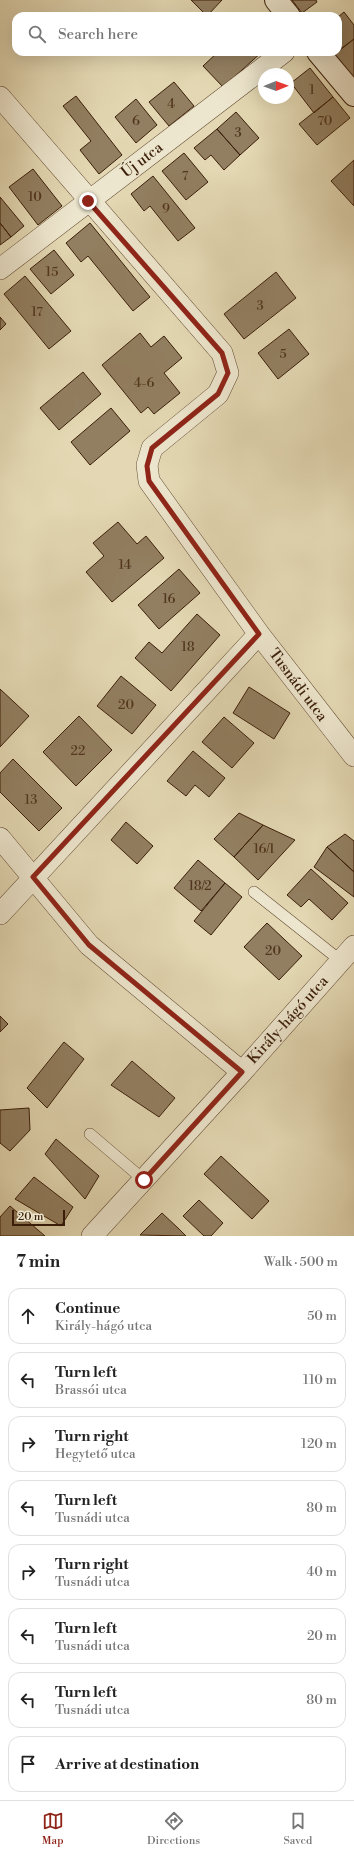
<!DOCTYPE html>
<html lang="en">
<head>
<meta charset="utf-8">
<style>
	body { margin:0; font-family:"Libre Bodoni",serif; background:#f2f2f2; color:#222 }
	.compass { position:absolute; left:258px; top:68px; width:36px; height:36px; border-radius:50%; background:#fff; box-shadow:0 4px 16px #0002; rotate:89deg }
	.scale { position:absolute; left:12px; bottom:10px; width:53px; box-sizing:border-box; padding-left:4px; border:2px solid #3b1e09; border-top:0; font-size:11px; line-height:14px; white-space:nowrap; color:#3b1e09; -webkit-text-stroke:3px #ede6ce; paint-order:stroke }
	.stop { position:absolute; width:12px; height:12px; margin:-9px; border:3px solid #8f2418; border-radius:50%; background:#fff }
	.stop.end { background:#8f2418; border-color:#fff; box-shadow:0 1px 4px #0008 }
	.list { margin:0; padding:0; list-style:none }
	h2 { display:flex; justify-content:space-between; align-items:center; height:52px; margin:0; padding:0 16px; font-size:17px }
	h2 small { font-size:13px; font-weight:400; color:#767676 }
	.list li { display:grid; grid-template-columns:26px 1fr auto; gap:12px; align-items:center; box-sizing:border-box; height:56px; margin:0 8px 8px; padding:0 8px; border:1px solid #e0e0e0; border-radius:12px }
	.list b { display:block; font-size:15px; white-space:nowrap }
	.list p { margin:0; font-size:13px; white-space:nowrap; color:#767676 }
	.list em { font-size:13px; font-style:normal; color:#767676 }
	.icon { flex:none; width:22px; height:22px; fill:none; stroke:currentColor; stroke-width:2; stroke-linecap:round; stroke-linejoin:round }
	.map { position:relative; flex:none; width:354px; height:1236px; overflow:hidden }
	.search { position:absolute; background:#fff; box-shadow:0 4px 16px #0002; left:12px; right:12px; top:12px; height:44px; display:flex; align-items:center; gap:10px; box-sizing:border-box; padding:0 14px; border-radius:12px; color:#767676; font-size:15px }
	.sheet { height:564px; background:#fff }
	nav { display:flex; justify-content:space-around; align-items:center; box-sizing:border-box; height:56px; border-top:1px solid #e0e0e0; background:#fff; font-size:11px; color:#767676 }
	nav a { display:grid; justify-items:center; gap:2px }
	nav .on { color:#8f2418 }
	.map>svg:first-child { display:block }
</style>
</head>
<body>
<div class="map">
<svg width="354" height="1236" viewBox="0 0 354 1236">
	<rect width="100%" height="100%" fill="#e3d8b3"/>
	<filter id="stains"><feTurbulence type="fractalNoise" baseFrequency=".005" numOctaves="4"/><feColorMatrix values="0 0 0 0 .2 0 0 0 0 .09 0 0 0 0 .02 0 0 0 .5 -.17"/></filter>
	<radialGradient id="worn" r=".72"><stop offset=".6" stop-color="#630" stop-opacity="0"/><stop offset="1" stop-color="#630" stop-opacity=".3"/></radialGradient>
	<path fill="#927f61" stroke="#3b1e09" d="M191,0H222L207,16Z
		M292,0H316L317,2L302,13Z
		M344,12L354,25V39L339,50L338,17Z
		M354,39V79L334,55Z
		M218,52H262L223,87L203,66Z
		M310,68L333,97L314,113L291,83Z
		M174,82L194,106L169,126L149,102Z
		M76,96L122,155L99,174L80,150L91,141L63,106Z
		M333,97L350,118L317,145L299,124Z
		M136,99L157,125L136,143L115,117Z
		M236,112L259,138L240,155L217,129Z
		M217,129L240,155L224,170L211,155L205,160L194,148Z
		M184,153L208,182L186,200L162,171Z
		M354,160V206L331,181Z
		M33,169L62,206L38,225L9,187Z
		M153,176L195,228L178,241L150,206L144,211L131,194Z
		M0,197L24,226L11,237L0,223Z
		M0,223L11,237L0,245Z
		M90,223L150,297L133,311L88,256L81,262L66,243Z
		M54,250L74,275L51,294L30,269Z
		M276,272L296,298L244,339L224,314Z
		M25,276L71,331L49,349L4,294Z
		M0,317L6,324L0,330Z
		M289,329L309,354L278,379L258,353Z
		M140,333L151,347L164,336L182,358L164,373L180,393L154,414L148,407L141,413L102,365Z
		M83,372L101,394L59,430L40,408Z
		M111,408L130,431L90,465L71,442Z
		M118,522L137,544L146,536L164,558L112,602L86,572L104,556L93,543Z
		M179,569L200,593L159,629L138,605Z
		M197,614L220,635L171,691L135,658L149,642L162,653Z
		M121,676L156,705L132,734L97,706Z
		M249,687L290,713L274,739L233,713Z
		M0,689L29,716L0,747Z
		M79,716L112,750L76,786L43,752Z
		M224,717L254,743L232,768L202,742Z
		M193,751L225,778L209,797L195,785L186,796L167,781Z
		M13,759L62,808L39,831L0,792V773Z
		M239,813L263,825L234,857L214,839Z
		M126,822L153,846L137,864L111,840Z
		M263,825L295,840L258,880L234,857Z
		M345,834L354,841V872L327,847Z
		M327,847L354,872V897L314,867Z
		M198,860L225,883L201,911L174,888Z
		M311,869L348,903L332,920L309,899L301,907L287,895Z
		M225,883L242,897L211,935L194,921Z
		M267,923L302,956L279,980L244,947Z
		M0,1016L8,1024L0,1032Z
		M64,1042L84,1059L47,1108L27,1088Z
		M132,1061L175,1098L159,1117L111,1085Z
		M29,1108L30,1130L10,1151L0,1143V1110Z
		M56,1139L99,1176L85,1199L45,1154Z
		M221,1156L269,1201L252,1219L204,1174Z
		M34,1177L73,1207L61,1226L15,1199Z
		M199,1200L223,1223L211,1236H204L183,1216Z
		M10,1206L45,1236H0V1217Z
		M162,1213L179,1229L186,1236L140,1235Z"/>
	<g fill="none" stroke-linecap="round" stroke-linejoin="round">
		<g stroke="#654c34" stroke-width="12">
			<path id="lane" d="M254,892L341,961
				M90,1134L144,1180"/>
		</g>
		<g stroke="#654c34" stroke-width="22">
			<path id="street" d="M0,97L222,353L228,373L218,394L152,448L147,465L149,481L259,634L354,756
				M0,269L284,52
				M0,838L89,945L242,1072
				M0,914L259,634
				M92,1236L242,1072L354,946"/>
		</g>
		<g stroke="#3b1e09" stroke-width="24">
			<path id="secondary" d="M276,0L289,16
				M318,52L354,95"/>
		</g>
		<use href="#lane" stroke="#ede6ce" stroke-width="11"/>
		<use href="#street" stroke="#ede6ce" stroke-width="21"/>
		<use href="#secondary" stroke="#ede6ce" stroke-width="22"/>
	</g>
	<g fill="none" stroke-linecap="round" stroke-linejoin="round">
		<path stroke="#8f2418" stroke-width="5" d="M88,201L222,353L228,373L218,394L152,448L147,466L149,481L259,634L33,877L89,945L242,1072L144,1180"/>
	</g>
	<g text-anchor="middle" dominant-baseline="central" stroke-width="3" stroke-linejoin="round" paint-order="stroke">
		<g font-size="13" fill="#51361f">
			<text x="312" y="90">1</text>
			<text x="171" y="104">4</text>
			<text x="136" y="121">6</text>
			<text x="325" y="121">70</text>
			<text x="238" y="133">3</text>
			<text x="185" y="176">7</text>
			<text x="35" y="197">10</text>
			<text x="166" y="209">9</text>
			<text x="52" y="272">15</text>
			<text x="260" y="306">3</text>
			<text x="37" y="312">17</text>
			<text x="283" y="354">5</text>
			<text x="144" y="383">4-6</text>
			<text x="125" y="565">14</text>
			<text x="169" y="599">16</text>
			<text x="188" y="647">18</text>
			<text x="126" y="705">20</text>
			<text x="78" y="751">22</text>
			<text x="31" y="800">13</text>
			<text x="264" y="849">16/1</text>
			<text x="200" y="886">18/2</text>
			<text x="273" y="951">20</text>
		</g>
		<g font-size="15" fill="#3b1e09" stroke="#ede6ce">
			<text transform="translate(142 160) rotate(-37)">Új utca</text>
			<text transform="translate(298 685) rotate(53)">Tusnádi utca</text>
			<text transform="translate(288 1020) rotate(-48)">Király-hágó utca</text>
		</g>
	</g>
	<rect width="100%" height="100%" filter="url(#stains)"/>
	<rect width="100%" height="100%" fill="url(#worn)"/>
</svg>
<svg class="compass" viewBox="-18 -18 36 36"><path d="M0-13l5 13h-10z" fill="#e53935"/><path d="M0 13l5-13h-10z" fill="#767676"/></svg>
<div class="scale">20 m</div>
<div class="stop" style="left:144px;top:1180px"></div>
<div class="stop end" style="left:88px;top:201px"></div>
<div class="search"><svg class="icon" aria-label="search" viewBox="0 0 24 24"><circle cx="10" cy="10" r="6"/><path d="M15 15l6 6"/></svg>Search here</div>
</div>
<section class="sheet">
<h2>7 min<small>Walk · 500 m</small></h2>
<ul class="list">
<li><svg class="icon" aria-label="ahead" viewBox="0 0 24 24"><path d="M12 20V5M6 11l6-6 6 6"/></svg><div><b>Continue</b><p>Király-hágó utca</p></div><em>50 m</em></li>
<li><svg class="icon" aria-label="left" viewBox="0 0 24 24"><path d="M17 20v-9H6M10 6l-5 5 5 5"/></svg><div><b>Turn left</b><p>Brassói utca</p></div><em>110 m</em></li>
<li><svg class="icon" aria-label="right" viewBox="0 0 24 24"><path d="M7 20v-9h11M14 6l5 5-5 5"/></svg><div><b>Turn right</b><p>Hegytető utca</p></div><em>120 m</em></li>
<li><svg class="icon" aria-label="left" viewBox="0 0 24 24"><path d="M17 20v-9H6M10 6l-5 5 5 5"/></svg><div><b>Turn left</b><p>Tusnádi utca</p></div><em>80 m</em></li>
<li><svg class="icon" aria-label="right" viewBox="0 0 24 24"><path d="M7 20v-9h11M14 6l5 5-5 5"/></svg><div><b>Turn right</b><p>Tusnádi utca</p></div><em>40 m</em></li>
<li><svg class="icon" aria-label="left" viewBox="0 0 24 24"><path d="M17 20v-9H6M10 6l-5 5 5 5"/></svg><div><b>Turn left</b><p>Tusnádi utca</p></div><em>20 m</em></li>
<li><svg class="icon" aria-label="left" viewBox="0 0 24 24"><path d="M17 20v-9H6M10 6l-5 5 5 5"/></svg><div><b>Turn left</b><p>Tusnádi utca</p></div><em>80 m</em></li>
<li><svg class="icon" aria-label="arrive" viewBox="0 0 24 24"><path d="M6 21V4h12l-3 4 3 4H6"/></svg><div><b>Arrive at destination</b></div></li>
</ul>
</section>
<nav>
<a class="on"><svg class="icon" aria-label="map" viewBox="0 0 24 24"><path d="M3 6l6-2 6 2 6-2v14l-6 2-6-2-6 2zM9 4v14M15 6v14"/></svg>Map</a>
<a><svg class="icon" aria-label="directions" viewBox="0 0 24 24"><path d="M12 3l9 9-9 9-9-9zM9 14v-3h6M13 9l2 2-2 2"/></svg>Directions</a>
<a><svg class="icon" aria-label="saved" viewBox="0 0 24 24"><path d="M7 4h10v16l-5-4-5 4z"/></svg>Saved</a>
</nav>
</body>
</html>
